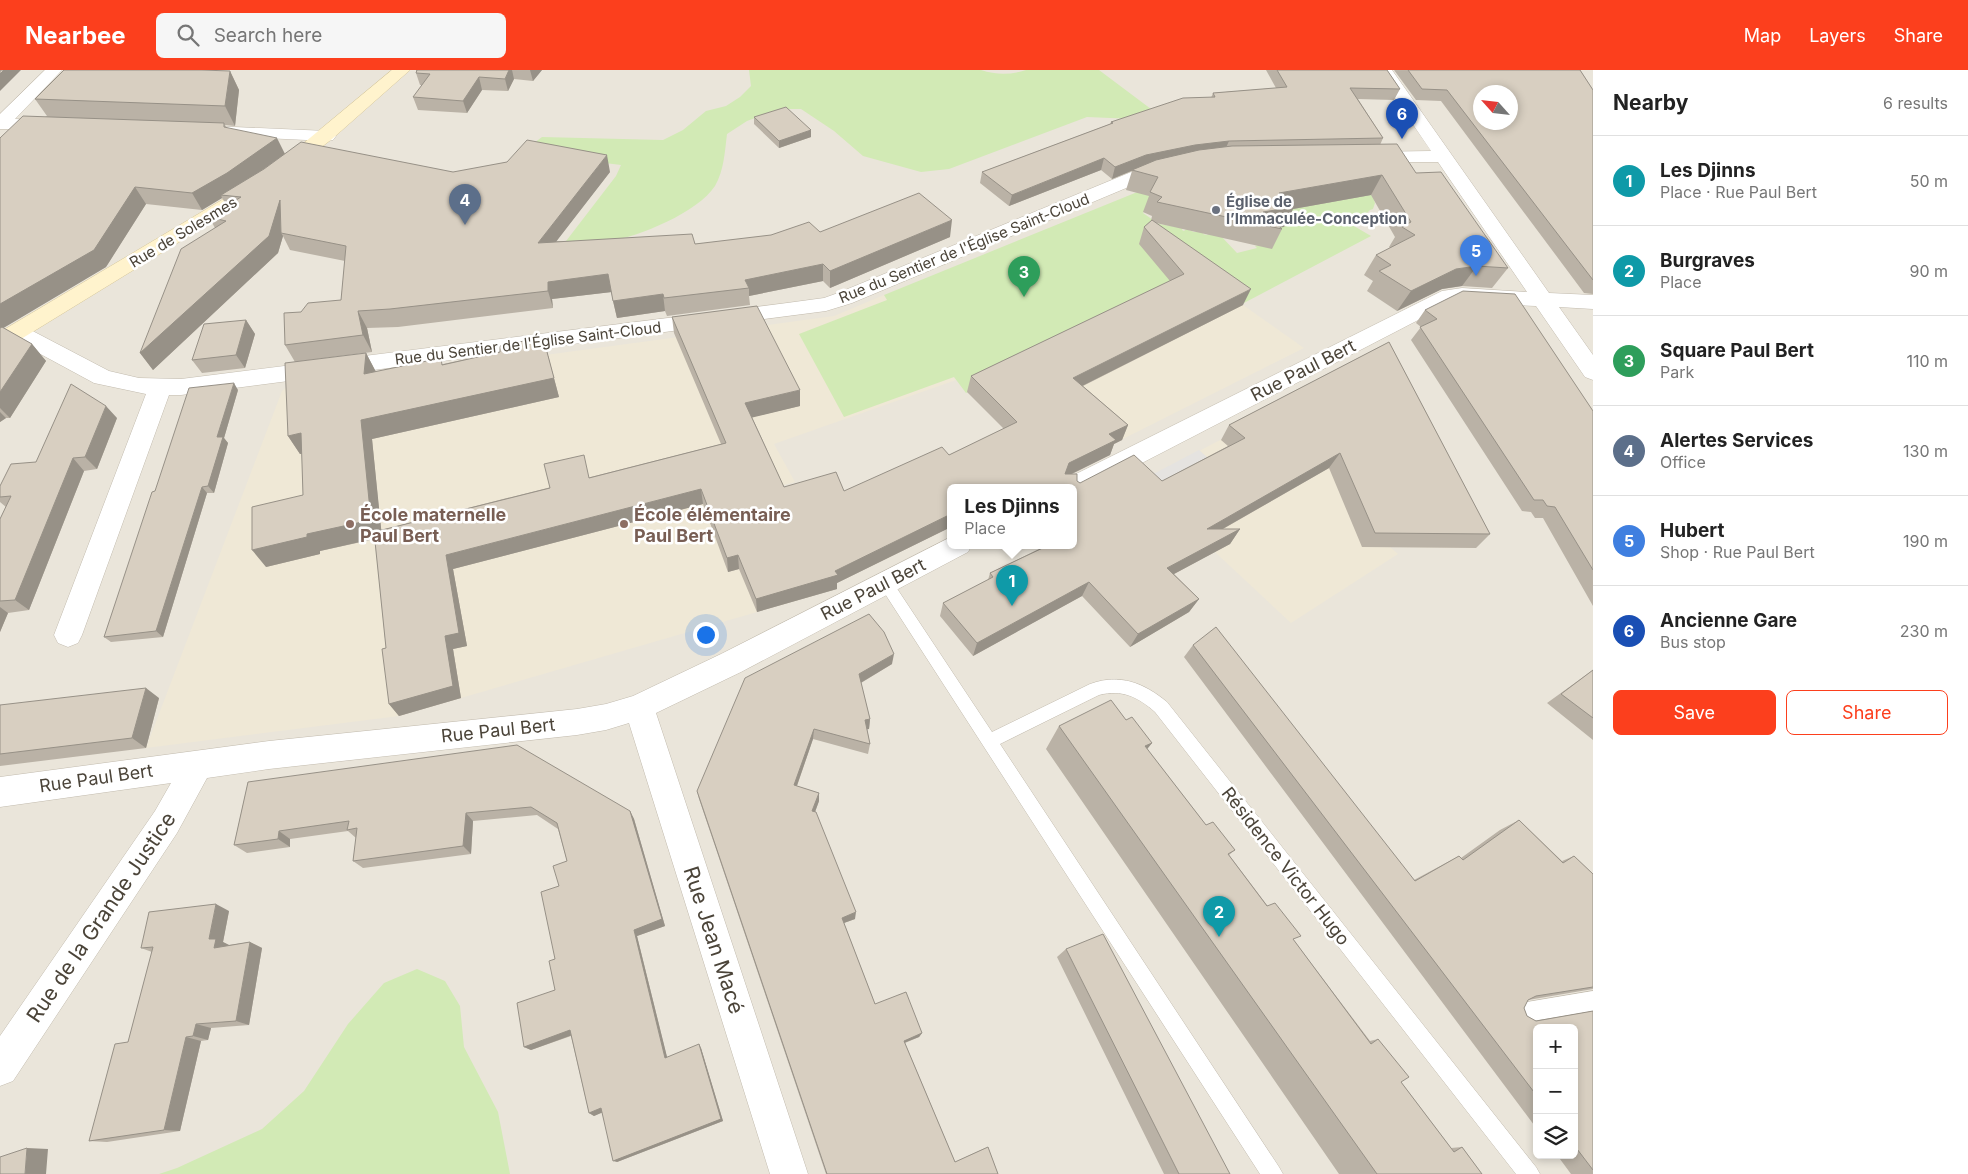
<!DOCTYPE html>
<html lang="en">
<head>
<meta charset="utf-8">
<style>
	body { margin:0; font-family:Inter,sans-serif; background:#f6f6f6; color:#222 }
	.controls { position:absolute; right:15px; bottom:15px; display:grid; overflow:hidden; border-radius:8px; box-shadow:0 2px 8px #0003 }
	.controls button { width:45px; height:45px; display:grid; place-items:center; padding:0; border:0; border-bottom:1px solid #e0e0e0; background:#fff; color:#222; font:25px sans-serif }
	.compass { position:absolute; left:1473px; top:15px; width:45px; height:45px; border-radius:50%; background:#fff; box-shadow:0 2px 8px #0003; rotate:297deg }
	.you { position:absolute; left:705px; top:564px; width:18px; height:18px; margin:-12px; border:4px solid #fff; border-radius:50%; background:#1a73e8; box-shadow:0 0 0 8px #1a73e833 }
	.badge { display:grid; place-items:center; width:32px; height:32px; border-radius:50%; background:#fc3f1d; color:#fff; font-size:16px; font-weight:700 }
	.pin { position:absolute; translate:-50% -41px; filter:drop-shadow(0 1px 2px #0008) }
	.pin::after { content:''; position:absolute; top:26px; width:18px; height:15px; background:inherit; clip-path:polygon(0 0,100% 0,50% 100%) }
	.popup { position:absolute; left:947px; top:414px; width:130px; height:65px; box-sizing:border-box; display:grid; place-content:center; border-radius:8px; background:#fff; filter:drop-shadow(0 1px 4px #0005); font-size:16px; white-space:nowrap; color:#767676 }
	.popup b { font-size:19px; color:#222 }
	.popup::after { content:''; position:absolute; left:50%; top:100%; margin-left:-10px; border:10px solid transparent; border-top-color:#fff }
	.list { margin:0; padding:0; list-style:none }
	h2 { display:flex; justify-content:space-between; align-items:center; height:65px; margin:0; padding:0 20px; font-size:21px }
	h2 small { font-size:16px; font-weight:400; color:#767676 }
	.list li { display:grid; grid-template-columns:32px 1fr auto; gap:15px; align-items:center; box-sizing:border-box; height:90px; padding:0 20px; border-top:1px solid #e0e0e0 }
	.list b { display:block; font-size:19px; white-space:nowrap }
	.list p { margin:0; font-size:16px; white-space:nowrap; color:#767676 }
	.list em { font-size:16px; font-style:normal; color:#767676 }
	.actions { display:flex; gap:10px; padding:15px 20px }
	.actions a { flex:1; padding:11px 0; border:1px solid #fc3f1d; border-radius:8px; text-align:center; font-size:18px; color:#fc3f1d }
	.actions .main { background:#fc3f1d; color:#fff }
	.icon { flex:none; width:28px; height:28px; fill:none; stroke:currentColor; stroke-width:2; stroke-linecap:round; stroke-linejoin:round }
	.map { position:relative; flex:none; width:1593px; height:1104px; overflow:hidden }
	header { display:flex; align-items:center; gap:30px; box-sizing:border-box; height:70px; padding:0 25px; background:#fc3f1d; color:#fff }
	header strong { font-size:24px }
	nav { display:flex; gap:28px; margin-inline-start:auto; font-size:18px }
	.search { width:350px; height:45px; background:#f6f6f6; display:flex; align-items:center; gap:12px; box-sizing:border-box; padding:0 18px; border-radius:8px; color:#767676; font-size:19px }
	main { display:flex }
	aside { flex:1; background:#fff }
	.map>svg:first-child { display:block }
</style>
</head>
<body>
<header>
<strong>Nearbee</strong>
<div class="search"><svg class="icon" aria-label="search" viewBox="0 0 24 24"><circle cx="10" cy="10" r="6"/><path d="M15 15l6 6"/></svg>Search here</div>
<nav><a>Map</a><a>Layers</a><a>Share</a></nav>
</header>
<main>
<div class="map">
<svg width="1593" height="1104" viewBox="0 0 1593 1104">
	<rect width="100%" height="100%" fill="#f6f3ec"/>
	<path fill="#eae5da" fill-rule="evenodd" d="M0,0H1593V1104H0ZM1480,22H1510V52H1480ZM951,417H1073V475H951ZM1537,958H1574V1085H1537Z"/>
	<path fill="#efe8d6" d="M884,225L956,310L774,374L795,412L763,420L812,526L399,646L146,678L282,321L288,316H315L834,246Z
		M1236,230L1304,278L1103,379L1042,326Z
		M1262,348L1453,433L1476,478L1390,477L1398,484L1291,553L1140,412Z"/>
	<path fill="#d2eab5" d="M749,0H981C996,5 1011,5 1026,0H1099L1155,42L1134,49L1087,47L949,99L921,102L863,86L834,61L801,39H779L747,51L727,64C725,80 724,101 715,116C698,142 639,167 609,171C594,174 579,174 563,175L616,106L621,95L565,88L530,76L542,67L663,70L683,60L706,41L726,36L740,27L751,16Z
		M1162,112L1143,143L1159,154L1183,158L1182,160L1184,161L1186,159L1194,162H1204L1203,164L1207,165L1208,164L1220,165L1237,183L1257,178L1255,176L1265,173L1281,140L1372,124L1375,133L1373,139L1370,140L1354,156L1371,166L1242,234L1177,220L966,323L954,307L844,347L799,264L887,230L884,225Z
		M417,899L445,911L460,936L464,977L498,1042L510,1104H159L177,1098L262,1059L304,1021L348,954L384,913Z"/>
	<path fill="#e5e3e0" d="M1199,380L1209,389L1154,418L1144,409Z"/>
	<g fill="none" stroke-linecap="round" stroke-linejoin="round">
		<g stroke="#c2bbae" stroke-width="1">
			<path id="service" d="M885,506L890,508L992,662L1090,614C1120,603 1144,613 1167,632L1536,1097L1540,1104H1516L1155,642C1138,627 1122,619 1099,625L1000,674L1279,1097L1283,1104H1260L880,516L878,512L880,508Z
				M1593,921V941L1515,954L1508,951L1505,944L1508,937L1515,934Z"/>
		</g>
		<g stroke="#c2bbae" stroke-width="1">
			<path id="minor" d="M45,0H62L15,49L57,51L60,55L57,59H0V44Z
				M1376,0H1392L1549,223L1593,225V239L1559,237L1593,285V310L1585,307L1536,236L1453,232L1082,424L1073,426V417H1061L1064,410L1442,221L1462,218L1527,222L1438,92H1368L1362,91L1359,87L1362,83L1368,82L1431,81Z
				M211,56L327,61L333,62L336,66L333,70L327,71L205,65L202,61L205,57Z
				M1165,92L1172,94L1174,98L1172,102L1150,108L852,233L826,241L181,325H169L82,565L78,573L68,577L58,573L54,565L146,324L94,313L9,267L6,262L9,257L17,255L25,257L109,301L139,308L181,309L787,233L824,228L838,223L1136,100Z
				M951,467V475H972L968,482L741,602L656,643L808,1104H770L629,653L606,660L577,665L269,699L207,708L177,763L13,1011L0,1016V966L155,741L171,713L0,737V707L269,671L577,639L606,634L633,626L721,584Z"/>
		</g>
		<g stroke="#d6c79b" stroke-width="1">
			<path id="secondary" d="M392,0H410L332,69L272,115L8,277L0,279V262L237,121L299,77Z"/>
		</g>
		<use href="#service" fill="#fff" fill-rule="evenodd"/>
		<use href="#minor" fill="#fff" fill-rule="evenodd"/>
		<use href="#secondary" fill="#fff3cd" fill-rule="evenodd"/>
	</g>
	<path fill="#bab2a6" d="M416,0H542L533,11L514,9L508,21L482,20L467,43L418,40L413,27L422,15H420L416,3Z
		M1266,0H1387L1400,19L1394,30L1358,29L1383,68L1380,75L1416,103L1508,198L1492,218L1462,216L1442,219L1397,241L1367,221L1373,211L1364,205L1376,185L1390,178L1389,177L1395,167L1371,125L1293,139L1284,157H1280L1282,159L1272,179L1156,153L1243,235L1083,316L1128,355L1122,370L1114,374L1110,385L1072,404L1077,411L1080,413L1162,411L1228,376L1221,370L1229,355L1389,272L1490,464L1476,478L1362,477L1329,398L1223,459H1240L1230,474L1174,504L1199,529L1189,542L1130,577L1082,526L973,586L940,546L943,533L988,510L990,503L1039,479L1035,475H1073V417H951V457L837,513V519L757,542L739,499L728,502L703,434L453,499L467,576L453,579L461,628L399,646L389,634L386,578L375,469L320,481V484L266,497L303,425L302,384H300L288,366L366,283L376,302L443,294L500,282L543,267L559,327L372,369L381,460L721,374L674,263L672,247L800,336L752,347L784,417L844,421L949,385L1004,359L967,322L971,306L1170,211L1139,174L1144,157L1151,151L1152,146L1143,142L1149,126L1126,120L1132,101L1112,109L1101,100L1009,136L980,113L982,102L1110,54L1111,52L1211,28L1213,23L1276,18Z
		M1394,0H1580L1593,20V224L1584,223L1441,31L1416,30Z
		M230,1L239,20L235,56L225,55L227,58L285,84L453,102H610L556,171L695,174L820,162L950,167L830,218L823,211L749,226L750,235L667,246L665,241L617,248L611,222L552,229L553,238L398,257L367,258L372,282L295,292L285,275L301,242L341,230L345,191L290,180L283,166L278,183L153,300L140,283L215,158L209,147L227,136L222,128L202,140L146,134L106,197L3,258L32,274L46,291L10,348H6L0,352V68L47,46L35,29Z
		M754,47L811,60V67L779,78L754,54Z
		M1425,240L1593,341V536L1543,448H1535L1531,442L1522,441L1411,270L1421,257L1416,253Z
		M246,250L255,264L245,298L202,303L192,290Z
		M238,320L224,368L228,373L214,423H207L163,567L111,572L104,567L155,421Z
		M117,348L97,399L84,401L29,540L8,543L0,562V449L6,437L0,432V416L36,392Z
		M884,562L892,594L861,613L870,649L869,659H867L870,674L868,684L813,669L797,716L819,723V731L815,742L855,849L844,853L875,934L922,963L919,967L905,973L955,1092L983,1079L988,1077L998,1104H826L699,729L697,721Z
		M1193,575L1414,810L1459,786L1461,788L1500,760L1519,750L1562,791L1574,786L1593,804V919L1528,930L1524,938L1527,946L1536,951L1593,941V1104H1571L1557,1085H1574V958H1537V1059L1184,587Z
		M1593,600V670L1547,633Z
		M159,628L146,678L0,696V635Z
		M1126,650L1152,673L1147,679L1206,755L1235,780L1229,785L1370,971L1378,969L1401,1012L1451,1078L1462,1077L1482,1104H1339L1046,679L1059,656Z
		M248,712L630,741L634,749L665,856L637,866L667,987L701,978L723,1051L617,1092L602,1042L594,1046L589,1043L571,966L531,980L524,977L555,920V889L559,816L567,791L558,759L537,745L473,751L471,784L363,798L353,791L356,768L348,761L290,769V777L247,783L234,775Z
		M229,841L223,872L229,875L250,872L262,878L249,955L211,958L208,970L201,971L180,1061L107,1072L89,1071L128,972L152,882L141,878Z
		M1066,879L1230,1104H1164L1057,887Z"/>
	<path fill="#979187" d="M4,0H21L0,21V4Z
		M509,0H512L514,9L508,21L505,9Z
		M530,0H542L533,11Z
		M230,1L239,20L235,56L225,36Z
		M479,7L482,20L467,43L463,31Z
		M811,60V67L779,78V71Z
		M277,68L285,84L225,126L221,125L222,128L202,140L192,123Z
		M1229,71L1224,82L1143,96L1112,109L1115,97L1146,85L1195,75Z
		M607,85L610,102L542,190L538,173Z
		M1104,88L1101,100L1009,136L1012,125Z
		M1382,105L1371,125L1293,139L1284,157L1277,158L1263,142L1279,123Z
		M135,117L146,134L106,197L0,260V234Z
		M280,130L281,163L283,166L278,183L153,300L140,283Z
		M952,150L950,167L830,218V201Z
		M823,194V211L749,226V218L745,210Z
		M1477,196L1462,216L1442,219L1397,241L1411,221L1456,199Z
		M608,204L612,222L552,229L553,238L548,221V212Z
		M1251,219L1243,235L1068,323L1073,308Z
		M663,224L665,241L617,248L613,231Z
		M358,241L367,258L372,282L363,265Z
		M246,250L255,264L245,298L236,285Z
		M543,267L559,327L372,369L382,467L320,481V484L266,497L252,480L307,464L361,350Z
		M32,274L46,291L10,348L0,338V322Z
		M366,283L376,302L364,304Z
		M234,313L238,320L224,368L228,373L214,423L208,416L217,367Z
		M800,320V336L746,349L745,333Z
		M106,336L117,348L97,399L85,387Z
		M0,342L6,348L0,352Z
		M1128,355L1122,370L1114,374L1110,385L1063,408L1069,393L1109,364Z
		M301,363L313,381L300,384L288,366Z
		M1340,383L1329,398L1198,473L1207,459Z
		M73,388L84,401L29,540L15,530Z
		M202,417L207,423L163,567L156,561Z
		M701,419L703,434L453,499L467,576L453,579L461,628L399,646L389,634L445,566L446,485Z
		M951,444V457L837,513V519L757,542L756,529L835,501Z
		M1240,459L1230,474L1159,512L1167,498Z
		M738,485L739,499L728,502L727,488Z
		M1089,512L1082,526L973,586L977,573Z
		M1199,529L1189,542L1130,577L1138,564Z
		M0,537L8,543L0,562Z
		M894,584L892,594L857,615L859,604Z
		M146,618L159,628L146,678L132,668Z
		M870,649L869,659L863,660L865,650Z
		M814,659L813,669L794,724V715Z
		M1152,673L1134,695L1145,676Z
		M819,723V731L812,750V741Z
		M630,741L634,749L665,856L637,866L668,991L665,988L634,860Z
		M466,743L473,751L471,784L463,776Z
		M279,761L290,769V777L278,769Z
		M216,834L229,841L223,872L229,875L227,884L214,878L209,869Z
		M856,842L855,849L841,854L842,848Z
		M250,872L262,878L249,955L236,951Z
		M196,954L211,958L208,970L193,966Z
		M570,960L575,964L531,980L524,977Z
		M922,963L919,967L901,974L904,971Z
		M186,967L201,971L180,1061L164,1060Z
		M699,974L701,978L723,1051L617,1092L613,1091Z
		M601,1038L606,1041L594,1046L589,1043Z
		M27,1078L48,1079L46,1104H25Z"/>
	<path fill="#d8cfc1" stroke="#979187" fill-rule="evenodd" d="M0,0H4L0,4Z
		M64,0H202L230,1L225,36L35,29Z
		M417,0H509L505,9L479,7L463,31L413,27L430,4L416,3Z
		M1277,0H1387L1400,19L1350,18L1383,68L1229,71L1195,75L1146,85L1115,97L1104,88L1012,125L982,102L1113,53L1111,52L1183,28L1215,27L1213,23L1287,17Z
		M1408,0H1580L1593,20V210L1447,20L1422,19ZM1480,22H1510V52H1480Z
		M786,37L811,60L779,71L754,47Z
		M23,46L224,53V57L277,68L227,103L192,123L135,117L94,180L0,234V68Z
		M527,70L607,85L538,173L692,164L695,174L771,165L809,152L820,162L919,123L952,150L830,201L823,194L745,210L749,218L664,228L663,224L613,231L608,204L548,212V221L390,239L358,241L363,265L285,275L284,243L301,242L308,233L341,230L346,176L281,163L280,130L269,166L140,283L181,179L226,151L209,147L241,127L221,125L264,99L301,72L453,102L507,92Z
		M1397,74L1416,103L1441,102L1508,198L1477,196L1456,199L1411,221L1379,201L1391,195L1376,185L1415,165L1402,157L1411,152L1382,105L1279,123L1294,137L1263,142L1282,159L1157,132L1162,127L1150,122L1158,107L1132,100L1156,90L1199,80L1232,76Z
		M1152,150L1251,219L1073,308L1128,355L1109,364L1116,370L1069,393L1065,404H1077V411L1080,413L1134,385L1162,411L1245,368L1229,355L1389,272L1490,464L1375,463L1340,383L1207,459H1240L1167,498L1199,529L1138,564L1089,512L977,573L943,533L993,507L990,503L1049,475H1073V417H951V444L835,501L838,505L756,529L738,485L727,488L701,419L446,485L459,563L445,566L453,616L389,634L382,579L386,578L374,462L550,418L544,394L584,385L589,408L726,373L672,247L757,236L800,320L745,333L784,417L836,402L844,421L942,377L949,385L1017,352L971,306L1184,204L1144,157Z
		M1463,221L1515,224L1593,341V500L1555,437L1547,436L1543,430H1534L1420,257L1437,249L1425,240Z
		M246,250L236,285L192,290L204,254Z
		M2,257L32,274L0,322V258Z
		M543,267L554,308L361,350L371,450L307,464V467L252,480V437L303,425L301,363L288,366L285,293L366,283L364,304L441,288L442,295L500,282V276Z
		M234,313L217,367H223L208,416L202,417L156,561L104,567L152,422L155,421L189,318Z
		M71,314L106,336L85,387L73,388L15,530L0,531V449L11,426L0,427V416L11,394L36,392Z
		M869,544L884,562L894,584L859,604L870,649L865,650L870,674L814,659L794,715L819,723L812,741L816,742L856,842L842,848L875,934L906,922L922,963L904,971L955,1092L988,1077L998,1104H827L697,721L745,608Z
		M1216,557L1415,811L1459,786L1463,790L1519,750L1563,793L1574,786L1593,804V917L1536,926L1528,930L1524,938L1527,946L1536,951L1593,941V1100L1574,1075V958H1537V1026L1193,575Z
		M1593,600V648L1561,624Z
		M146,618L132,668L0,684V635Z
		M1111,630L1126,650L1132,647L1152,673L1145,676L1206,755L1213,752L1235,780L1228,784L1267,836L1275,833L1301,866L1293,869L1371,974L1378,969L1409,1007L1401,1012L1454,1082L1462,1077L1482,1104H1377L1059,656Z
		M517,675L630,741L662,849L634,860L665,988L699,974L721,1049L613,1091L601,1038L589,1043L570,960L524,977L517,933L555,920L549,891L555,889L541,822L559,816L553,796L567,791L557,753L531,737L466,743L463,776L353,791L357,758L347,760L349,751L279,761L278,769L234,775L248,712Z
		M216,834L209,869H216L214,878L250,872L236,951L196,954L193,966L186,967L164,1060L89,1071L115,974L128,972L153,877L141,878L149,842Z
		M1103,864L1230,1104H1179L1066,879Z
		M27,1078L25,1104H0V1087Z"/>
	<circle fill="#6b7280" stroke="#fff" stroke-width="2" cx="1216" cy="140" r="5"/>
	<g fill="#8d6e63" stroke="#fff" stroke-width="2">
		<circle cx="350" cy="454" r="5"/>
		<circle cx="624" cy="454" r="5"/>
	</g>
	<g text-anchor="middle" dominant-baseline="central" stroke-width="5" stroke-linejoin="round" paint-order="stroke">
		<g font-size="15" font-weight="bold" fill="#5b616d" stroke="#fff" text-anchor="start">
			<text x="1226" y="131">Église de<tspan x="1226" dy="17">l’Immaculée-Conception</tspan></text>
		</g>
		<g font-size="15" fill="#4b4439" stroke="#fff">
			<text transform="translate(183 162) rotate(-31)">Rue de Solesmes</text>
			<text transform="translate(964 178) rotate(-22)">Rue du Sentier de l'Église Saint-Cloud</text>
			<text transform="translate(528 273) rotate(-7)">Rue du Sentier de l'Église Saint-Cloud</text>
		</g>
		<g font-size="18" fill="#4b4439" stroke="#fff">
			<text transform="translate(1303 300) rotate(-27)">Rue Paul Bert</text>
			<text transform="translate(873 519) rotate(-27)">Rue Paul Bert</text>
			<text transform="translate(498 660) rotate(-6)">Rue Paul Bert</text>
			<text transform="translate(96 708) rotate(-8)">Rue Paul Bert</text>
			<text transform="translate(1286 796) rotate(52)">Résidence Victor Hugo</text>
		</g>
		<g font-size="18" font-weight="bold" fill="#785e54" stroke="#fff" text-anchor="start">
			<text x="360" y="444">École maternelle<tspan x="360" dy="21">Paul Bert</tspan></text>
			<text x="634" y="444">École élémentaire<tspan x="634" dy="21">Paul Bert</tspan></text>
		</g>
		<g font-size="21" fill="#4b4439" stroke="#fff">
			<text transform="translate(101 847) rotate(-56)">Rue de la Grande Justice</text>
			<text transform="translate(714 870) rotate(72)">Rue Jean Macé</text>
		</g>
	</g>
</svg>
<div class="controls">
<button>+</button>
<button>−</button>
<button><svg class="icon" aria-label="layers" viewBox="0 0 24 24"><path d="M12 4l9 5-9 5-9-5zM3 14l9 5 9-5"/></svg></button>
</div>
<svg class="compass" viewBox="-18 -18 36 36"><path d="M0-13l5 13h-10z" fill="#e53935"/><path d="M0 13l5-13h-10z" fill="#767676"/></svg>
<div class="you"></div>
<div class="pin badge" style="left:1012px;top:536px;background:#0f9aa8">1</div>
<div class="popup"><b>Les Djinns</b>Place</div>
<div class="pin badge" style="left:1219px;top:867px;background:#0f9aa8">2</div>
<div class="pin badge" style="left:1024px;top:227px;background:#2e9e5b">3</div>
<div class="pin badge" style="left:465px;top:155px;background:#5c6f8a">4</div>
<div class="pin badge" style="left:1476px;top:206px;background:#3f7fe0">5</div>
<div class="pin badge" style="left:1402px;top:69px;background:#1a4fb4">6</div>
</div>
<aside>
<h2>Nearby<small>6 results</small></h2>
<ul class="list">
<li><span class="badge" style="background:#0f9aa8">1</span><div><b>Les Djinns</b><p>Place · Rue Paul Bert</p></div><em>50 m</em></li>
<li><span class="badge" style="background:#0f9aa8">2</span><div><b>Burgraves</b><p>Place</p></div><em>90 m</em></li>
<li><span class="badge" style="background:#2e9e5b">3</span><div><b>Square Paul Bert</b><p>Park</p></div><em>110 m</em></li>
<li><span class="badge" style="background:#5c6f8a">4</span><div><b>Alertes Services</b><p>Office</p></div><em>130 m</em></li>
<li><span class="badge" style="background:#3f7fe0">5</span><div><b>Hubert</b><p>Shop · Rue Paul Bert</p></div><em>190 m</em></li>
<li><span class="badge" style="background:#1a4fb4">6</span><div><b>Ancienne Gare</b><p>Bus stop</p></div><em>230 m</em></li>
</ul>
<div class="actions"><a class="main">Save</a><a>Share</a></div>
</aside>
</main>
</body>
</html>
